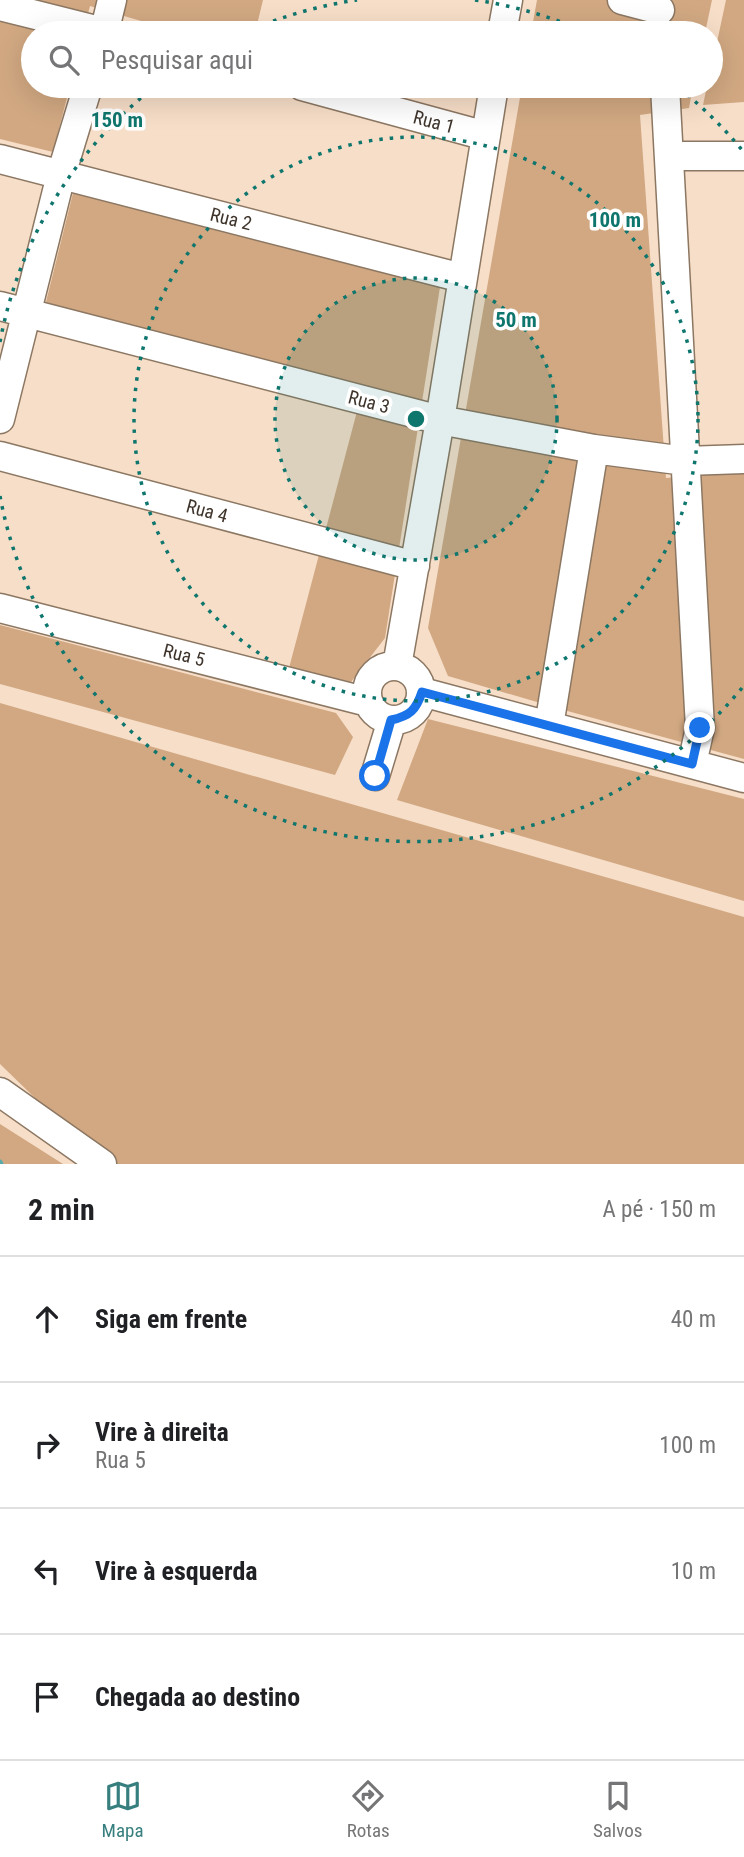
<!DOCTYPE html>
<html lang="pt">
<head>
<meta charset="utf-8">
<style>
	body { margin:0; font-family:"Roboto Condensed",sans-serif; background:#f6f6f6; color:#202124 }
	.stop { position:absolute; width:21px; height:21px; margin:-16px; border:5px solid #1a73e8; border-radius:50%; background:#fff }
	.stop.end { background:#1a73e8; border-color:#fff; box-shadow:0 2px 7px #0008 }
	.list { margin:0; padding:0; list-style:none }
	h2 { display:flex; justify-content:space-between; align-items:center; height:91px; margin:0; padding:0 28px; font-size:30px }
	h2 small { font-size:23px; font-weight:400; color:#757577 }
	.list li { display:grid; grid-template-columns:46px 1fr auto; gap:21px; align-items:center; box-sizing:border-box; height:126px; padding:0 28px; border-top:2px solid #e0e0e0 }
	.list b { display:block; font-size:26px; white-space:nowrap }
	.list p { margin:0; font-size:23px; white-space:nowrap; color:#757577 }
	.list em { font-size:23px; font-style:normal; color:#757577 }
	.icon { flex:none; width:38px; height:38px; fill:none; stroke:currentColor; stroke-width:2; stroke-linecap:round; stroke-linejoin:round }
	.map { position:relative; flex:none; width:744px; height:1164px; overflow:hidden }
	.search { position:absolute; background:#fff; box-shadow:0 7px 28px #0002; left:21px; right:21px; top:21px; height:77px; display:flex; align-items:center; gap:18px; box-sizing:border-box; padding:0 24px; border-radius:38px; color:#757577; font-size:26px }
	.sheet { height:595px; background:#fff }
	nav { display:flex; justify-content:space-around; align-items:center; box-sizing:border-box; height:98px; border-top:2px solid #e0e0e0; background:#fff; font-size:19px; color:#757577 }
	nav a { display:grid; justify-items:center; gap:4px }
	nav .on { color:#377f7e }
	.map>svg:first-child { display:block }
</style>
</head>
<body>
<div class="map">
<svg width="744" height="1164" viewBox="0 0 744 1164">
	<rect width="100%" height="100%" fill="#f7dec8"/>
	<path fill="#d1a882" d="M0,0H263L255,33H182L90,6L83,33H33V86H70L53,152L0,139Z
		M537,0H712L705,33H531Z
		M726,0H744V102L703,105L707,86H711V70Z
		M522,86H693L689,108L640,115L666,478L744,472V759L571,712L448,676L428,628Z
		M75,185L440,287L385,638L351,682L289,668L364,385L102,320L46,302Z
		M0,625L336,713L353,737L335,775L0,684Z
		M0,703L744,917V1164H103L0,1064Z
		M428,719L744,799V901L397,800Z
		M0,1124L63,1164H0Z"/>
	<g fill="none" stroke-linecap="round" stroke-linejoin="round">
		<path stroke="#57acaa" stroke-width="5" d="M0,1162L1,1164"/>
		<g stroke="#8c7762" stroke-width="31">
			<path id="minor" d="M622,0L660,10
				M0,6L108,33
				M104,33L112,0
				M502,33L508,0
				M302,86L486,136
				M665,86L700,728L692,764
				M669,156H744
				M0,159L462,278
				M0,306L440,420L594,449L685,461L744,459
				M0,419L61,175L88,86
				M0,456L415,566
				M0,608L368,702
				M397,666L440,420L494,86
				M367 693a27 27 0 1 1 54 0a27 27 0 1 1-54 0Z
				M422,692L744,778
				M549,726L594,449
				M375,776L392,720
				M0,1092L102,1164"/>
		</g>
		<use href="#minor" stroke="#fff" stroke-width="28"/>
	</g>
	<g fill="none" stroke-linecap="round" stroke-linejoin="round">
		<path stroke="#1a73e8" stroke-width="9" d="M375,776L391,720C410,716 416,710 422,692L692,764L700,728"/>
	</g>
	<circle cx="416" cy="419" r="141" fill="#0f766e" fill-opacity=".12"/>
	<g fill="none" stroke="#0f766e" stroke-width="3.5" stroke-dasharray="3.5 7">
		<circle cx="416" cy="419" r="141"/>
		<circle cx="416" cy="419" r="282"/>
		<path d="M742 688A423 423 0 0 1 0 496M0 342A423 423 0 0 1 153 88M244 33A423 423 0 0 1 357 0M475 0A423 423 0 0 1 588 33M679 88A423 423 0 0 1 742 150"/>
	</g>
	<g text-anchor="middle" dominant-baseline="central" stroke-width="7" stroke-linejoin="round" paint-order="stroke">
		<g font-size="19" fill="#3e342b" stroke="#fff">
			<text transform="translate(434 122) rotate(15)">Rua 1</text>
			<text transform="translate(231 219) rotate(14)">Rua 2</text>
			<text transform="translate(369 402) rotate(15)">Rua 3</text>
			<text transform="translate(207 511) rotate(15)">Rua 4</text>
			<text transform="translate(184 655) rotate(14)">Rua 5</text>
		</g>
	</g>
	<circle cx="416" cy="419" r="10" fill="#0f766e" stroke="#fff" stroke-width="3.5"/>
	<g font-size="21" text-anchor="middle" font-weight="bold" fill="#0f766e" stroke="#fff" stroke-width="7" stroke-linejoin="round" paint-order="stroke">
		<text x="117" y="127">150 m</text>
		<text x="615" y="227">100 m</text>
		<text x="516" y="327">50 m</text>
	</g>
</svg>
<div class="stop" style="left:375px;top:776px"></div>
<div class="stop end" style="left:700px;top:728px"></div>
<div class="search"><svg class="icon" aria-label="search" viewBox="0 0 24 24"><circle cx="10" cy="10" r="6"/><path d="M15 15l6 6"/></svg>Pesquisar aqui</div>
</div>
<section class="sheet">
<h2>2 min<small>A pé · 150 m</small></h2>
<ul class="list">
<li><svg class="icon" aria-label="ahead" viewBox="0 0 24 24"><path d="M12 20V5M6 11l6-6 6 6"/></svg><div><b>Siga em frente</b></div><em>40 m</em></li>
<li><svg class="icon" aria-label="right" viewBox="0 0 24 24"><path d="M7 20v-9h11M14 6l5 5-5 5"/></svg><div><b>Vire à direita</b><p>Rua 5</p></div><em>100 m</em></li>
<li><svg class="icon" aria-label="left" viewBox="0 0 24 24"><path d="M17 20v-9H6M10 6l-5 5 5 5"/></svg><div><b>Vire à esquerda</b></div><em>10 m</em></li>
<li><svg class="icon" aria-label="arrive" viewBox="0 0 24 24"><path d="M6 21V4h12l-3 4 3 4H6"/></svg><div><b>Chegada ao destino</b></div></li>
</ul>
</section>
<nav>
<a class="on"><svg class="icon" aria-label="map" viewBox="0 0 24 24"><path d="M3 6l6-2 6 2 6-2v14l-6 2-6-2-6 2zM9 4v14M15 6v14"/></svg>Mapa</a>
<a><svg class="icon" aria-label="directions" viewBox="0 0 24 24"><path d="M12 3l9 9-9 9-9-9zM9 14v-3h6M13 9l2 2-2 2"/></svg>Rotas</a>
<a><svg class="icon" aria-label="saved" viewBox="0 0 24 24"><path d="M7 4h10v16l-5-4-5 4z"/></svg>Salvos</a>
</nav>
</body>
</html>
